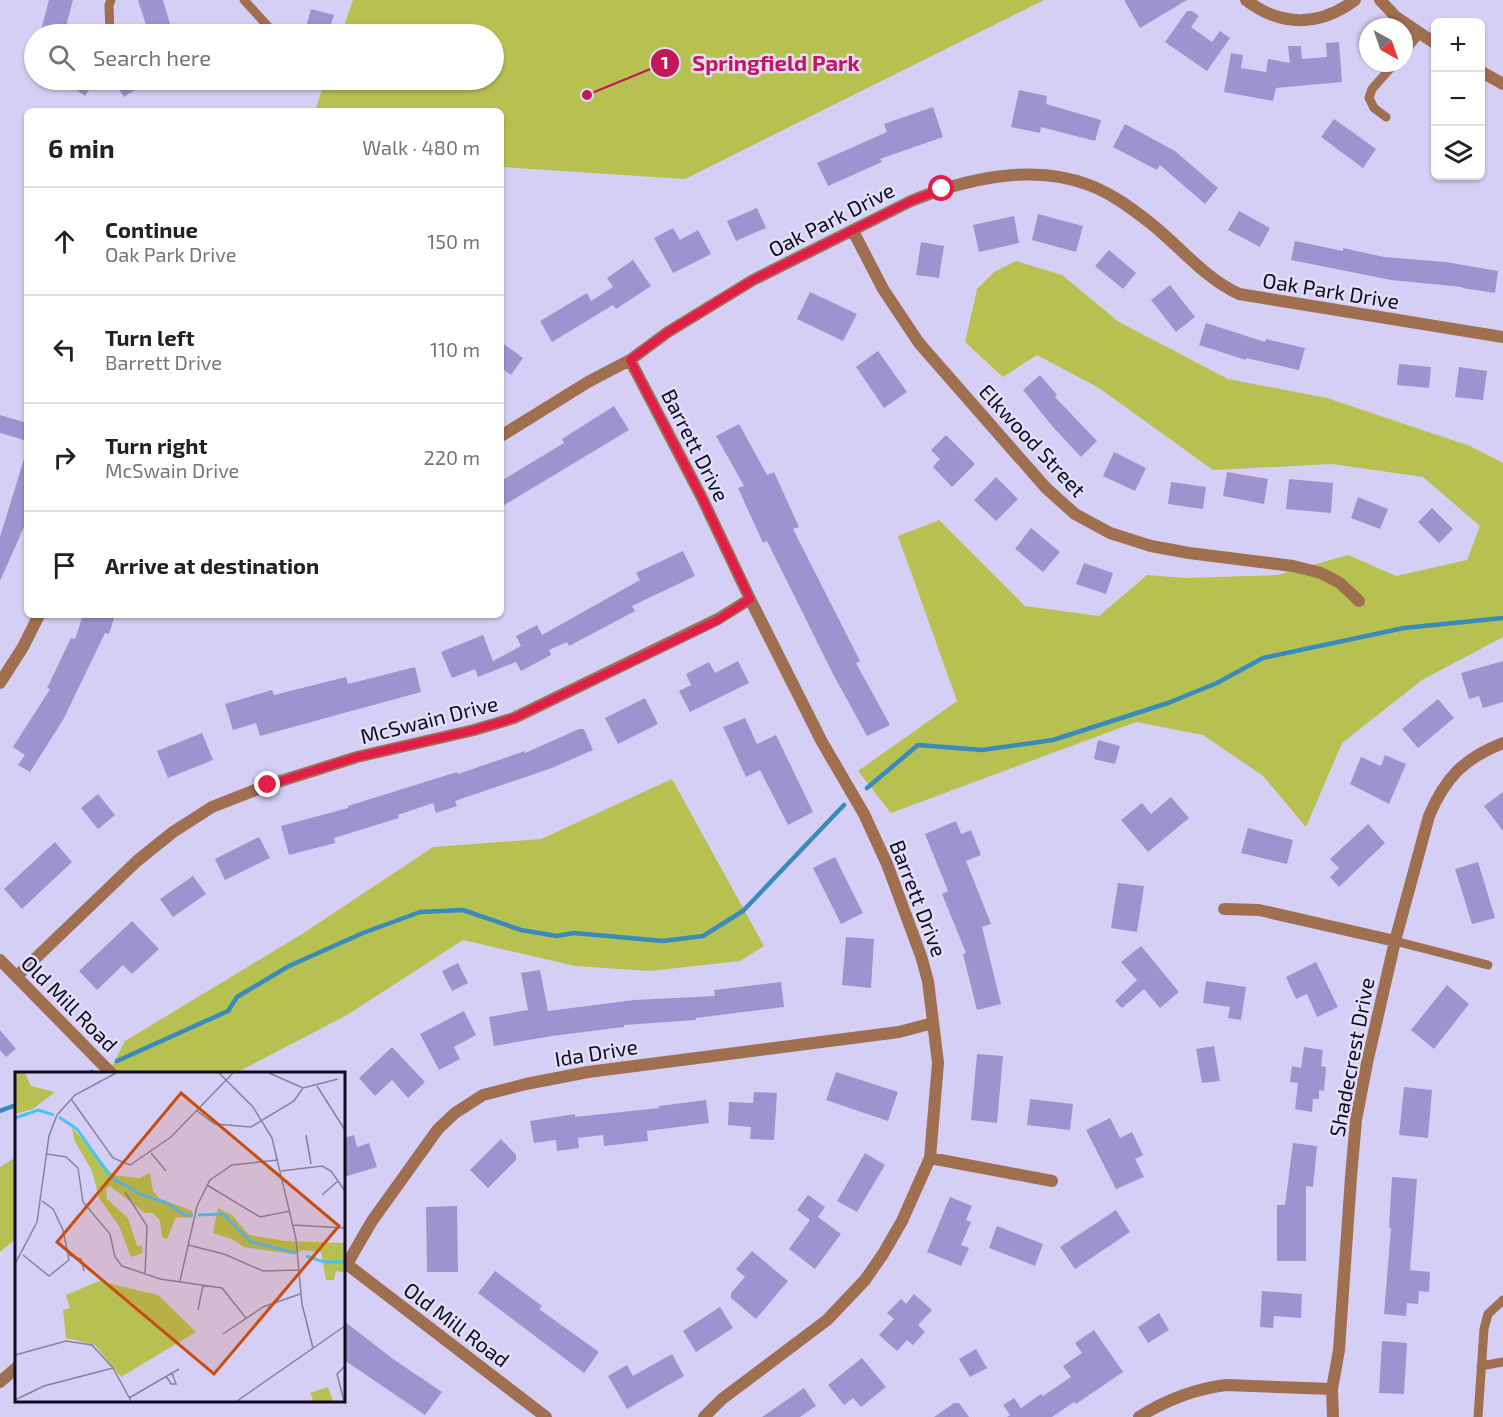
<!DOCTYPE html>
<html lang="en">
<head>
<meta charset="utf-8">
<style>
	body { margin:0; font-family:"Exo 2",sans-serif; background:#f6f6f6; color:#202124 }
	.controls { position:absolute; right:18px; top:18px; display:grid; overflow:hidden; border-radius:9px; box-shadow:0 2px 4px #0004 }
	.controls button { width:54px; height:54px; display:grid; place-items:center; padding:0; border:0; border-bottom:2px solid #e0e0e0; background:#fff; color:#202124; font:30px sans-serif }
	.compass { position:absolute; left:1359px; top:18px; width:54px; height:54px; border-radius:50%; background:#fff; box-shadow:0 2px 4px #0004; rotate:140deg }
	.stop { position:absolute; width:18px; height:18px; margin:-14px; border:4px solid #e11d48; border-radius:50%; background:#fff }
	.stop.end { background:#e11d48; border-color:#fff; box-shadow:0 2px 6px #0008 }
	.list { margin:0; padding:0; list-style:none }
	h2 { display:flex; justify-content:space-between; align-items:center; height:78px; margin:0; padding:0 24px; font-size:26px }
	h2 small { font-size:20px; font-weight:400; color:#757577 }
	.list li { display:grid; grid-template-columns:39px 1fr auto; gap:18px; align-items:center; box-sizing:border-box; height:108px; padding:0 24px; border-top:2px solid #e0e0e0 }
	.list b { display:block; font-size:22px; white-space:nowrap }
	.list p { margin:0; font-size:20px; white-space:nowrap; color:#757577 }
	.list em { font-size:20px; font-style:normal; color:#757577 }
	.icon { flex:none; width:33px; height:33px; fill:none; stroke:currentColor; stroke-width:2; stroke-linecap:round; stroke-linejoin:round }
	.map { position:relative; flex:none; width:1503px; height:1417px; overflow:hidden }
	.search { position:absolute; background:#fff; box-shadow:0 2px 4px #0004; left:24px; top:24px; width:480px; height:66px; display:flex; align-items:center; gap:15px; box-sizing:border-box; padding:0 21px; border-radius:33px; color:#757577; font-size:22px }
	.panel { position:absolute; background:#fff; box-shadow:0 2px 4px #0004; left:24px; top:108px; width:480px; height:510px; border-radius:9px }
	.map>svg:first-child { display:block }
</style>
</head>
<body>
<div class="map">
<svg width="1503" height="1417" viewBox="0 0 1503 1417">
	<rect width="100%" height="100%" fill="#d6cff5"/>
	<path fill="#b7c152" d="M353,0H1044L685,179L501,167V111H315L325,80H494V34H341Z
		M1016,261L1062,275L1119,322L1228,379L1327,398L1470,446L1503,463V637L1422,680L1342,743L1306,827L1263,776L1203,735L1136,722L891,813L858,771L957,701L898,536L939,520L1025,606L1099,616L1147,575L1185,578L1278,575L1348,555L1396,576L1467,560L1480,526L1423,477L1332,464L1213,470L1099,388L1037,355L1003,377L965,342L977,289L994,272Z
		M672,779L764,946L740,961L650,971L575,966L463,940L347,1015L236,1073L108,1074L125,1041L302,934L433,847L541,839Z
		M16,1157V1239L0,1252V1167Z"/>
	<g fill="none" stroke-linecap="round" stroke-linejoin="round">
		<path stroke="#388bba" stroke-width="4.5" d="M867,788L918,745L982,750L1053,740L1168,703L1217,683L1263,658L1404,628L1503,618
			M117,1061L228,1011L237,997L289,966L363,933L420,912L463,910L521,930L557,936L574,933L663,941L703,936L743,911L844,805
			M88,1074L92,1072
			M0,1111L16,1105"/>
	</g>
	<path fill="#9f93cf" d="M49,0H73L64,34H40Z
		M138,0H163L173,34H149Z
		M1124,0H1187L1140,28Z
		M311,9L334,15L328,34H304Z
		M1187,11H1192L1199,16L1191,27L1212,42L1220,31L1230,38L1207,71L1165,42Z
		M1339,42L1342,82L1276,88L1273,101L1224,92L1231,53L1243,55L1241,68L1266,72L1268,59L1290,63L1288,46H1301L1302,59L1327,57L1326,43Z
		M63,80H96L85,96Z
		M113,80H151L124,97Z
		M1019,90L1047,96L1046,104L1101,120L1095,141L1041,127L1040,133L1011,127Z
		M933,107L943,137L880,159L882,162L828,186L817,163L887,132L884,124Z
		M1334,119L1376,149L1363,168L1321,137Z
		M1125,124L1175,151L1218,188L1205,204L1160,165L1157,170L1113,147Z
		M757,208L766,228L736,241L727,221Z
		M1239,211L1270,228L1260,247L1228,230Z
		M1038,214L1083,226L1076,252L1032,240Z
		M1014,216L1019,243L979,252L973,225Z
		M673,228L680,240L698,230L711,254L673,273L654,238Z
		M1295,241L1343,251V248L1384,257L1446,262L1498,271L1495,293L1462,288V287L1391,280L1291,260Z
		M921,242L944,246L939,278L916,275Z
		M1109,250L1136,273L1123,289L1095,266Z
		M633,260L651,286L616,309L613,305L552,342L540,321L587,293L591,301L613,287L607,278Z
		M1170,285L1195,317L1176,332L1151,300Z
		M810,292L857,314L843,341L797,319Z
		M1206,323L1265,342L1266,339L1305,348L1299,370L1246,358V360L1199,345Z
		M501,342L523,358L511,375L501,368Z
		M878,351L907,392L884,408L856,367Z
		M1399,364L1431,367L1429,388L1397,385Z
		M1459,367L1487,371L1483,400L1455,397Z
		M1040,375L1057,395L1055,397L1097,441L1081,457L1053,427L1023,390Z
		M614,406L629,430L501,507V481L564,443L562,439Z
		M0,415L27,423V441L0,433Z
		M739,424L767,475L774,472L799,527L793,529L860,661L856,663L890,725L867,736L833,674L767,541L763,543L738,488L744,486L716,436Z
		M946,435L975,464L952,487L933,467L940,459L931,450Z
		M1114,452L1146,468L1135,491L1103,476Z
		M24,459L27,460V528L24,527L0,581V537Z
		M1227,472L1268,479L1264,504L1223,496Z
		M996,477L1018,499L996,521L974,500Z
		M1289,479L1333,483L1331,513L1286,509Z
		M1171,482L1206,487L1203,509L1168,504Z
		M1358,497L1388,509L1380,529L1351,518Z
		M1432,508L1453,529L1439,543L1418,522Z
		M1031,528L1060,552L1043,572L1015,549Z
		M683,551L695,576L632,606L635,611L569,646L567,642L549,650L551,655L521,671L516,662L478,677L475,669L452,678L441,652L483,635L493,661L521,646L516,636L537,625L542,635L640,580L636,573Z
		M1084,563L1113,573L1106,594L1076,584Z
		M83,615H115L109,634L105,633L63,720L30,772L18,765L25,755L13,747L50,689L47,688L71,638L75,639Z
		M738,661L749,683L690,712L679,691L691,685L686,674L709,662L715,673Z
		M1503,661V702L1483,708L1479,696L1469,699L1461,673Z
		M415,667L421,692L260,736L256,723L233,730L225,704L272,690L274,695L346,677L348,684Z
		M645,698L658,724L618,744L605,718Z
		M1438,699L1454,718L1418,748L1402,729Z
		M745,718L757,744L776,735L813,812L788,825L760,770L746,777L723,727Z
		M579,729H584L593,750L552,768L455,801L457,806L436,813L433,803L398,815L399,818L334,838L335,843L289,855L281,826L348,808V806L457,772L458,774L525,751V753Z
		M202,733L213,760L168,778L157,751Z
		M1098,740L1120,746L1115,764L1094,759Z
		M1385,755L1406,764L1389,804L1350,784L1361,757L1381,766Z
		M1503,792V831L1484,806Z
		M98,794L115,815L98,829L81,808Z
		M1171,797L1189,818L1148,852L1121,820L1142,803L1151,814Z
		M956,821L961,834L971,830L981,855L966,861L991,924L982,927L1001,1004L977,1010L963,954L966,953L942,894L948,891L925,834Z
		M1368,824L1385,843L1339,887L1330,877L1339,868L1330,859Z
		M1248,828L1293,840L1287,864L1241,853Z
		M259,837L270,858L225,880L215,859Z
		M55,842L72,862L22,909L4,889Z
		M835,857L863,913L841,924L813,868Z
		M1478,862L1495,918L1472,924L1455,869Z
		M193,876L206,894L173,917L160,899Z
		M1118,883L1144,886L1137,932L1111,928Z
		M132,921L159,949L132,974L123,965L97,990L79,971Z
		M846,937L874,939L871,988L842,985Z
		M1141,946L1179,992L1160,1008L1144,989L1122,1008L1115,1001L1137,980L1121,962Z
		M1316,962L1338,1007L1317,1017L1307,994L1296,999L1286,977Z
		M458,963L468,983L452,991L442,971Z
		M540,970L548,1011L634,1000L715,996L714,990L781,982L784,1007L696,1018V1020L624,1025V1027L552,1036L494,1046L489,1017L528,1010L521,973Z
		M1206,981L1246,987L1241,1020L1228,1018L1230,1007L1203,1003Z
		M1447,985L1469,1004L1434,1049L1411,1030Z
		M464,1011L476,1035L454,1047L460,1059L439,1070L420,1034Z
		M0,1030L16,1049L6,1057L0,1050Z
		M1214,1046L1220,1081L1202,1083L1196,1049Z
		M392,1047L425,1082L408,1098L392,1080L375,1096L359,1078Z
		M1304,1047L1323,1050L1321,1066L1326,1067L1324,1091L1319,1090V1099H1313L1312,1112L1295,1109L1298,1083L1290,1082L1292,1066L1301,1068Z
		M977,1054L1003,1056L997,1123L971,1120Z
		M836,1072L898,1092L888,1121L826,1100Z
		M1404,1087L1432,1090L1428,1138L1399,1135Z
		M754,1092L777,1093L774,1140L750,1139L751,1127L728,1125L729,1102L753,1103Z
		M1030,1099L1073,1104L1070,1130L1027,1125Z
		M706,1100L709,1123L647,1131L648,1141L604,1146L603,1135L578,1138L579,1148L557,1151L556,1140L534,1143L530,1121L575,1114V1117L659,1108V1106Z
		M1110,1118L1120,1138L1132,1132L1143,1155L1135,1159L1144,1177L1116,1189L1086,1130Z
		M354,1135L357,1147L369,1143L377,1167L344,1177V1138Z
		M501,1139L516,1155V1160L488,1188L470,1170Z
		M1293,1143L1317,1146L1313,1187L1306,1186V1261H1277V1205H1285Z
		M865,1153L885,1165L857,1212L837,1201Z
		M1392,1177L1417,1179L1410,1270L1430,1272L1429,1292L1419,1291L1418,1304L1407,1303L1406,1316L1384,1314L1391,1228H1389Z
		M808,1195L825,1207L818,1217L841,1234L815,1269L789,1249L810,1220L797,1210Z
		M950,1197L972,1206L966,1220L971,1222L961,1245L969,1248L961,1266L927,1252Z
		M457,1206L458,1272H427L426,1207Z
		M1116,1210L1130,1232L1075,1269L1060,1247Z
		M997,1226L1043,1244L1035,1266L989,1248Z
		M752,1251L788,1281L756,1319L731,1298V1293L745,1277L736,1269Z
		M495,1271L542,1306L539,1309L599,1352L584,1373L478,1293Z
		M1262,1291L1302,1294L1301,1318L1274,1316L1273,1328L1260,1327Z
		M914,1294L932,1310L918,1325L925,1332L913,1345L907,1340L897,1351L879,1335L894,1319L887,1313L901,1299L906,1304Z
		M720,1307L733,1328L696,1352L683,1331Z
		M1159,1313L1169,1330L1148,1343L1138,1327Z
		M344,1321L393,1359L442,1392L425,1415L344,1360Z
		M1094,1330L1123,1372L1076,1404L1074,1402L1052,1417H1007L1010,1415L1003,1405L1014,1398L1021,1408L1041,1394L1043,1396L1071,1377L1063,1366L1082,1353L1075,1343Z
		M1382,1341L1407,1343L1404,1394L1379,1393Z
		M976,1349L987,1368L970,1377L959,1359Z
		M672,1354L684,1376L627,1409L608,1376L627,1365L633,1376Z
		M862,1358L886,1387L861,1407L853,1398L844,1405L828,1385Z
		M804,1388L816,1406L800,1417H762Z
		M954,1403H959L969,1417H934Z"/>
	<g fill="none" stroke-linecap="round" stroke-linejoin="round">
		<path stroke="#9f6f50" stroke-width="9" d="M244,0L275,34
			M110,34L109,5L111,0
			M1404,52L1420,33
			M1386,117L1374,108L1369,98L1372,89L1395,63
			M1395,941L1488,965
			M1481,1366L1503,1362
			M1478,1417L1484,1329L1488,1314L1503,1300"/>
		<path stroke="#9f6f50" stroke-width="12" d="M1246,0C1281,27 1319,27 1355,0
			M1380,0L1396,17L1436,44
			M1480,71L1503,84
			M853,231L883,289L919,343L1046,488L1075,514L1110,533L1151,546L1189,553L1293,566L1321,573L1340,583L1359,601
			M630,360L702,498L750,599L822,742L864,814L887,864L921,956L928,981L938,1063L930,1158L902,1221L883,1254L865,1280L827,1320L722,1399L704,1417
			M501,436L588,382L630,360L668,332L753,280L911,201C964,179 1033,163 1089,185C1113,194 1134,210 1154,226C1183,250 1205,278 1239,294L1503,337
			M0,683L23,647L39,615
			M1224,909L1259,910L1395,941
			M0,960L112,1074
			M17,976L137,861L173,832L212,807L268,785L357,757L474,730L514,718L718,619L750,599
			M930,1158L1052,1181
			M344,1262L546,1417
			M347,1264L372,1221L438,1129L455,1113L483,1095L526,1084L588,1072L899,1032L933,1023
			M0,1382L16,1368
			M1139,1417C1166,1400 1194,1389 1226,1385L1332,1389
			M1333,1417L1332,1389L1339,1350L1351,1177L1356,1120L1367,1063L1395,941L1429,816C1445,778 1464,758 1503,743"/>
	</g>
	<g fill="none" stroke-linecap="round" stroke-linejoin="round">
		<path stroke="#e11d48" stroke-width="8" d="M268,785L357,757L474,730L514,718L718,620L750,599L702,498L630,360L668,332L753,280L911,201L942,189"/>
	</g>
	<g text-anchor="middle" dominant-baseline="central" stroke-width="5" stroke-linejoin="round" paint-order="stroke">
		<g font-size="21" fill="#100a1f" stroke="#e2def8">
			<text transform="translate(831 219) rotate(-27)">Oak Park Drive</text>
			<text transform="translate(1331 290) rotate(9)">Oak Park Drive</text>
			<text transform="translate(1033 440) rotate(47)">Elkwood Street</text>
			<text transform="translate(696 445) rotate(63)">Barrett Drive</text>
			<text transform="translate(429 719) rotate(-14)">McSwain Drive</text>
			<text transform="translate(919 898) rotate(69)">Barrett Drive</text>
			<text transform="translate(70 1003) rotate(45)">Old Mill Road</text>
			<text transform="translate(596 1052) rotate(-9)">Ida Drive</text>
			<text transform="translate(1351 1057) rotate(-79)">Shadecrest Drive</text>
			<text transform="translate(457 1324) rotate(37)">Old Mill Road</text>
		</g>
	</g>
	<g transform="translate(15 1072)">
		<rect width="330" height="330" fill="#d6cff5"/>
		<path d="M1,1H10L16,14L40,20L18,37L0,42ZM57,55L98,103L124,106L135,101L138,119L144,126L177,139V146L161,145L152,167L147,165L145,149L138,141H130L95,114L91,117L92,127L113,146L122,174H127L128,181L116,185L104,154L84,126L77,99L59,68ZM203,136L217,143L234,163L270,169L330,171V201L321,199L319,208H311L306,180L288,178L278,182L229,175L217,167L198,161ZM84,209L143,223L181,260L106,305L80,273L51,266L48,238L55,236L51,223ZM313,315L318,329H295L298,327L295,321Z" fill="#b7c152"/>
		<path fill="none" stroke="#49c2fc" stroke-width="3" d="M44,45L62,57L96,105L125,122L154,132L169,143H178M0,46L23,38L39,43M183,143L208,142L236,170L281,181M291,184L309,190H330"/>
		<path fill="none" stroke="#87809f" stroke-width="1.5" d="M204,1L238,35L257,66L281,167L287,232L298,276M254,1L288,16L323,7M302,14L330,58M56,27L98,86L115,93L156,65L218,1M182,39L200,52L236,55L279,29L288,16M291,63L296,92M136,81L151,99M32,82L51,85L63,96L68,130L95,162L100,185L107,194L145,207L207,216L231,246M266,99L307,94L316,99L330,119M192,113L245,145L275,139M110,120L132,154L130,203M307,123L323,109M278,153L330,156M173,173L209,182L248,199L284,198M8,183L34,204L54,188L48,158L38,137L27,129M54,183L66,187L69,199M0,192L22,150L34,64L42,43L60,23L101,1M165,209L182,134L195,108L217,93L263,88M183,238L188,213M208,262L248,235L285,222M0,283L51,269L77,273L98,296L116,329M151,304L156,312H161L157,301M114,326L164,297M0,328L29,314L98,296M222,329L330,254M329,329L322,302L330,294"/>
		<path fill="#c84d0f" fill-opacity="0.15" stroke="#c84d0f" stroke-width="3" d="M166,21L324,154L199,302L42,170Z"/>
		<rect width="330" height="330" fill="none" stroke="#100a1f" stroke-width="3"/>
	</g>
	<path fill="none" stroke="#c2185b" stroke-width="2" d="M587 95L665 63"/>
	<g fill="#c2185b" stroke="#e2def8" stroke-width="2">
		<circle cx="587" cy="95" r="6"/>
		<circle cx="665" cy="63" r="15"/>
	</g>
	<g font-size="18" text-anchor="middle" font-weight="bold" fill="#fff">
		<text x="665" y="69">1</text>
	</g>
	<g font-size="22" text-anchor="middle" font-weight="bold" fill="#c2185b" stroke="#e2def8" stroke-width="5" stroke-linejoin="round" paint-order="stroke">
		<text x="776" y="71">Springfield Park</text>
	</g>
</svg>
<div class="controls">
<button>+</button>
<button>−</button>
<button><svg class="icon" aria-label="layers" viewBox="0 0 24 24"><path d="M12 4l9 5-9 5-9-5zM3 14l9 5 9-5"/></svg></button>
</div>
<svg class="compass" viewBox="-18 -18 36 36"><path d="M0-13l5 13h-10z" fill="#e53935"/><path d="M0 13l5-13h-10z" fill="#757577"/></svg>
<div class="stop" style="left:942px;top:189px"></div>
<div class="stop end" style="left:268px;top:785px"></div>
<div class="search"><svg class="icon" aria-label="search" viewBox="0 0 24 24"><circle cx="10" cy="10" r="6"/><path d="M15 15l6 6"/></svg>Search here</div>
<section class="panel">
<h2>6 min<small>Walk · 480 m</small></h2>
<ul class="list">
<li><svg class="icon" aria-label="ahead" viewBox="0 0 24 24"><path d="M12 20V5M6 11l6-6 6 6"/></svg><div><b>Continue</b><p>Oak Park Drive</p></div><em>150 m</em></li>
<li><svg class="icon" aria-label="left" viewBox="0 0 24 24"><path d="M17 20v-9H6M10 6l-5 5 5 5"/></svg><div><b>Turn left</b><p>Barrett Drive</p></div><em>110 m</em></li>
<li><svg class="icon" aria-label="right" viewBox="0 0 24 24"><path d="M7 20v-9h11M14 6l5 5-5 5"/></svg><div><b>Turn right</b><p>McSwain Drive</p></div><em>220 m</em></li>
<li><svg class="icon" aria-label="arrive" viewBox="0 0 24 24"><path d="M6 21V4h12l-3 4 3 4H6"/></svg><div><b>Arrive at destination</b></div></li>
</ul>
</section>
</div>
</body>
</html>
